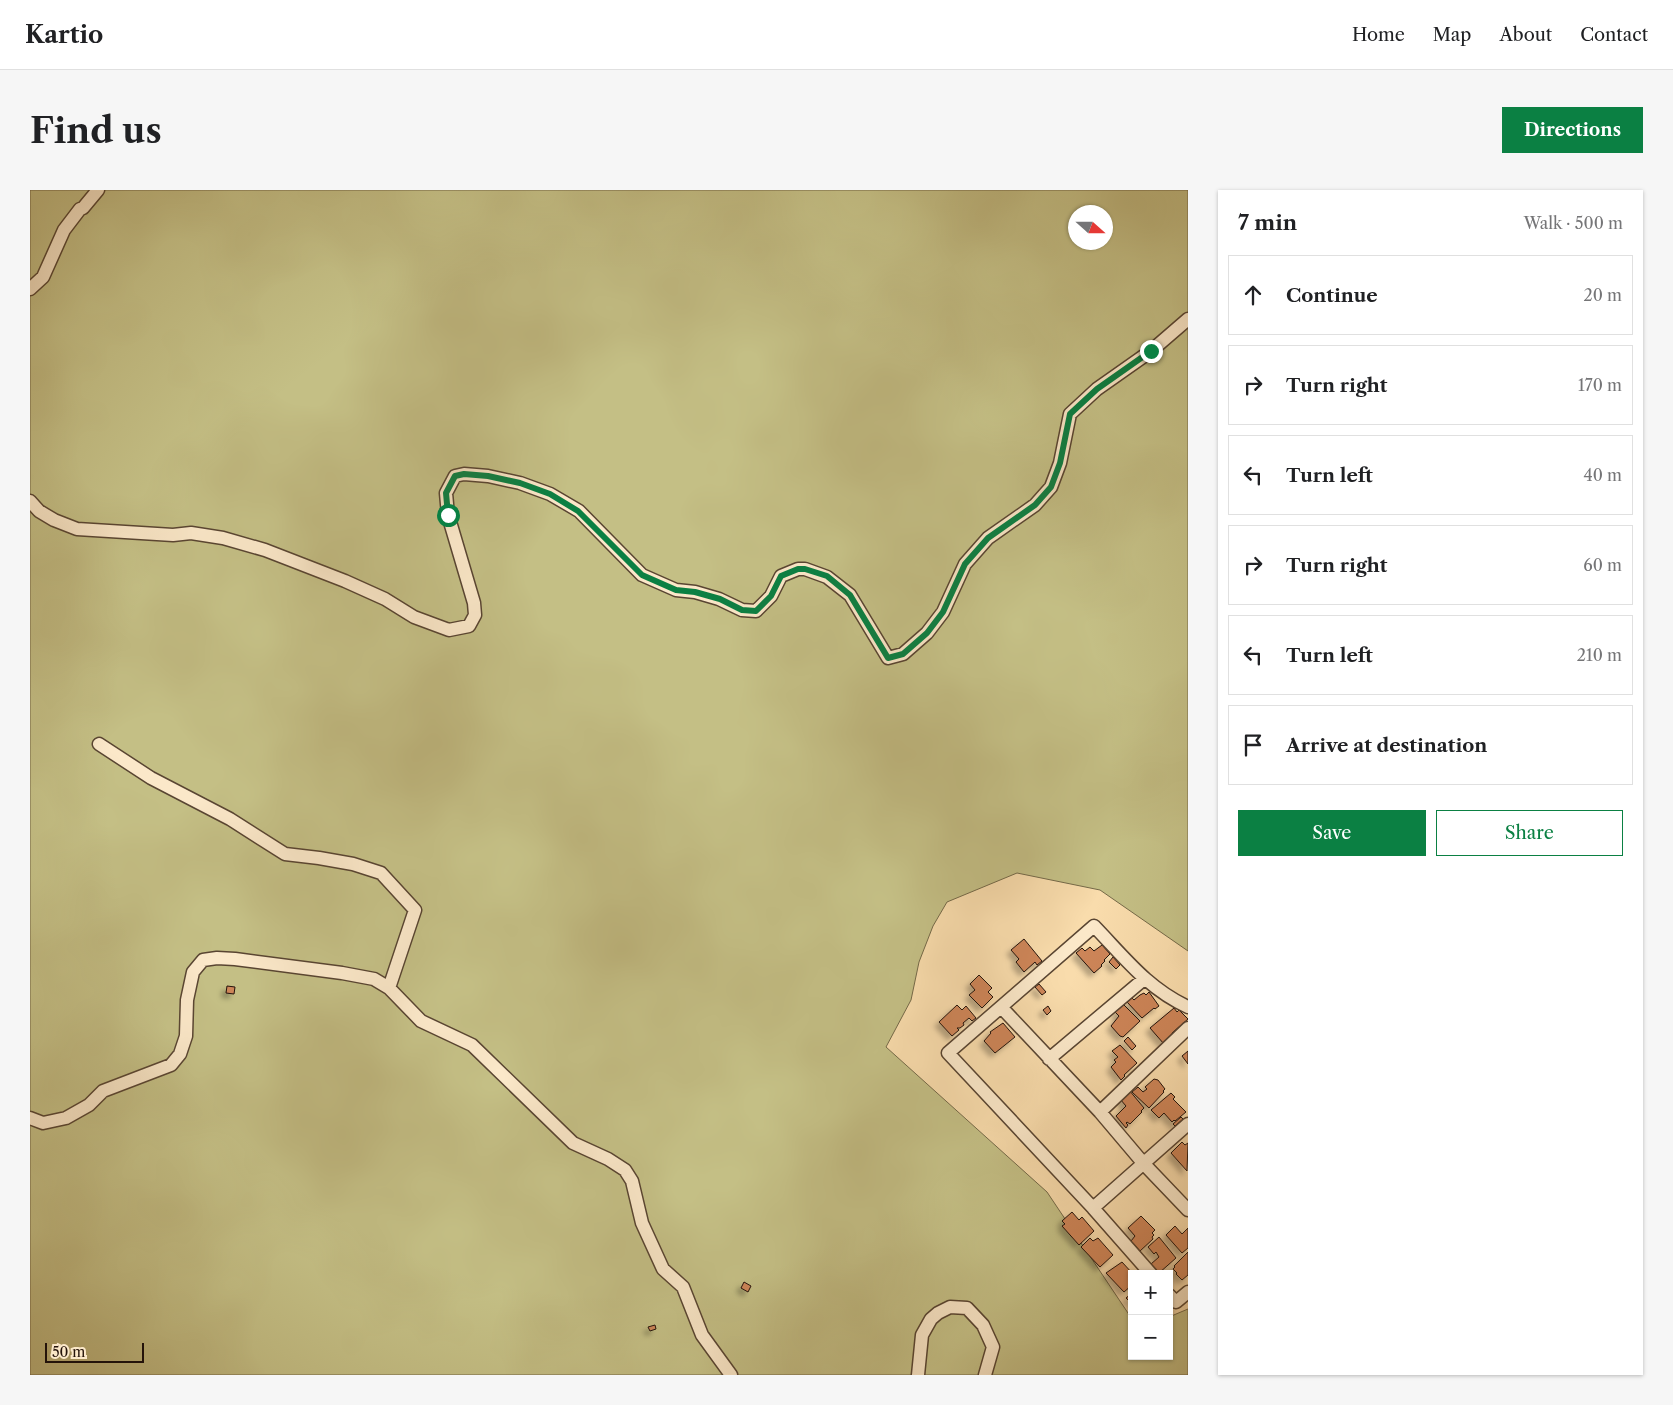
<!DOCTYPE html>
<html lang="en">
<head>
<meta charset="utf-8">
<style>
	body { margin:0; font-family:"Libre Caslon Text",serif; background:#f6f6f6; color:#202124 }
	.controls { position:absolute; right:15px; bottom:15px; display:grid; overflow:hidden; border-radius:0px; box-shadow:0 1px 4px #0004 }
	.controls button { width:45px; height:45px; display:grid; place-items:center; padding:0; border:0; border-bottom:1px solid #e0e0e0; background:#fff; color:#202124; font:25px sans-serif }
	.compass { position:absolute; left:1038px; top:15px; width:45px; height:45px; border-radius:50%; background:#fff; box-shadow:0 1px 4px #0004; rotate:111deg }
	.scale { position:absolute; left:15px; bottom:12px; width:99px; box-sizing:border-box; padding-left:5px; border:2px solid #24130a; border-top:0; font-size:14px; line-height:18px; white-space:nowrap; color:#24130a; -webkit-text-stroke:4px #fbe8c9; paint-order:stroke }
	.stop { position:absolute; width:15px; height:15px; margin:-11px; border:4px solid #0b8043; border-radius:50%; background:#fff }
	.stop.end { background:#0b8043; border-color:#fff; box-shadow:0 1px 5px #0008 }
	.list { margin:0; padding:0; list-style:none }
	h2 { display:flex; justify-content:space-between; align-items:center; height:65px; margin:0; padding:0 20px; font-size:21px }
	h2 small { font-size:16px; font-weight:400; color:#757577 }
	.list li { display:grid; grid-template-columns:32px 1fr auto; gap:15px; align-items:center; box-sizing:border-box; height:80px; margin:0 10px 10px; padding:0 10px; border:1px solid #e0e0e0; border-radius:0px }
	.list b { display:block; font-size:19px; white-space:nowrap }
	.list em { font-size:16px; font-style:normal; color:#757577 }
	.actions { display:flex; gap:10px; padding:15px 20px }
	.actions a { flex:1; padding:11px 0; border:1px solid #0b8043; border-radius:0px; text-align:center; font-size:18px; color:#0b8043 }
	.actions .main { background:#0b8043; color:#fff }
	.icon { flex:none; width:28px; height:28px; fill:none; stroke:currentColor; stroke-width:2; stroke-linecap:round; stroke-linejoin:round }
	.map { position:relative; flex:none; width:1158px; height:1185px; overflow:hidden; border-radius:0px }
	header { display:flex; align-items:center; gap:30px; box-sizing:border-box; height:70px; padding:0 25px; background:#fff; border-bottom:1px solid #e0e0e0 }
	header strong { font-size:24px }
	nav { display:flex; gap:28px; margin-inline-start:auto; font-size:18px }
	.intro { display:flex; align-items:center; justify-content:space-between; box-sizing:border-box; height:120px; padding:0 30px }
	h1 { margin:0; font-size:35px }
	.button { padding:12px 22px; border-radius:0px; background:#0b8043; color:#fff; font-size:18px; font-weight:700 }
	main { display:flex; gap:30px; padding:0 30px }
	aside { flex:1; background:#fff; border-radius:0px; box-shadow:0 1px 4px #0004 }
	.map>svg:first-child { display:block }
</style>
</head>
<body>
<header>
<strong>Kartio</strong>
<nav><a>Home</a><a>Map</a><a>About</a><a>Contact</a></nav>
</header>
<div class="intro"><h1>Find us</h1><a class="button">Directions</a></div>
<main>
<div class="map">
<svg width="1158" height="1185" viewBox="0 0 1158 1185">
	<defs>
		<filter id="shadow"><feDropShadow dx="-4.5" dy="4.5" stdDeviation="2.5" flood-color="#0004"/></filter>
	</defs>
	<rect width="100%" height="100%" fill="#f9dcac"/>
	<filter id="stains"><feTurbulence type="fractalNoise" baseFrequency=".004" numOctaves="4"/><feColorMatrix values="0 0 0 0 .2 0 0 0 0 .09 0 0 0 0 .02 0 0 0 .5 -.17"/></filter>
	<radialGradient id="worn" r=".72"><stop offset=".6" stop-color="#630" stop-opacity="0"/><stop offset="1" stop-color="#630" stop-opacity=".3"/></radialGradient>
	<path fill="#c4bf85" stroke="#746948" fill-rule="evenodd" d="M0,0H1158V761L1070,700L987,683L917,712L903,736L889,772L881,810L856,857L1017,1002L1102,1129V1166H1139V1127L1158,1119V1185H0ZM1046,22H1076V52H1046Z"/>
	<path fill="#cd8559" stroke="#24130a" filter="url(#shadow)" d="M994,749L1012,771L1007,775L1005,772L994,782L986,772L989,769L981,760Z
		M1072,755L1080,764L1074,770L1075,771L1071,775L1072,776L1064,783L1046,763L1052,758L1055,761L1060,757L1064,761Z
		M1083,767L1090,775L1086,779L1079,772Z
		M949,785L962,798L958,802L963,807L952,818L939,805L945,800L940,794Z
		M1009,794L1016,802L1012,805L1005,797Z
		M197,796L205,797L204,804L196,803Z
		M1119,802L1129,816L1125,819L1124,818L1112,828L1097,812L1102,808L1104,810L1110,805L1114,803L1116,805Z
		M1093,814L1110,831L1093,847L1090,846L1081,836L1089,826L1085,822Z
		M927,815L932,820L936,816L946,828L942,831L939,828L933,833L934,835L930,838H927L929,840L922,846L909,832Z
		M1018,816L1021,821L1017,825L1013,820Z
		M1144,818L1147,822L1149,820L1158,829L1142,843L1143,845L1134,854L1120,838Z
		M973,833L985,847L965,863L954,851L961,843L960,842Z
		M1098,847L1106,856L1102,860L1094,851Z
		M1090,855L1107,873L1094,885L1095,886L1091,890L1081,877L1086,872L1084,870L1088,867L1082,861Z
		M1158,861V874L1152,866Z
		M1124,889L1128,890L1135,899L1133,901L1134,902L1119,918L1102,902L1108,897L1113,902L1117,899L1115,897Z
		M1099,900L1114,918L1111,921L1112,922L1100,934L1097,932L1096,933L1098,935L1096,938L1086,926L1096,916L1090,909Z
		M1141,903L1145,907L1143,909L1156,922L1145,931L1144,930L1142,932L1134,923L1129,928L1121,920Z
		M1151,927L1153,929L1145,936L1143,934Z
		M1152,952L1155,955L1158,953L1157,981L1141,963Z
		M1042,1022L1049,1030L1052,1027L1064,1041L1049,1055L1032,1036L1035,1034L1032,1031Z
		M1111,1026L1125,1040L1122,1043L1124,1045L1122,1047L1123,1049L1110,1061L1101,1051L1105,1046L1098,1038Z
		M1145,1036L1152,1044L1158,1038V1058L1152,1063L1136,1045Z
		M1129,1047L1146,1068L1129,1083L1121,1074L1129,1067L1126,1062L1124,1064L1118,1057Z
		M1060,1048L1063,1051L1068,1048L1083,1065L1070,1077L1051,1057Z
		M1158,1062V1085L1152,1090L1146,1084L1147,1083L1143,1079L1145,1077L1144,1076Z
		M1092,1072L1103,1084H1102V1095L1094,1102L1076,1083Z
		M714,1092L721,1096L718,1102L711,1098Z
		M1102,1103V1114L1096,1108Z
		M625,1135L626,1139L620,1141L618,1137Z"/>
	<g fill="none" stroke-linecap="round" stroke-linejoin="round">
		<g stroke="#594532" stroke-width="15">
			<path id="minor" d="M0,99L13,87L34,40L50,19L53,18L68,0
				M0,311L9,321L24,330L47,339L143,345L161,343L193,348L235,360L315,391L355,409L384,427L419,440L439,436L445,425L444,413L418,325L416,303L425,286L434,284L458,286L490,293L520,304L549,321L612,385L646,400L665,402L689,409L712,420L726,421L741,406L751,386L768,379H775L797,387L820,405L858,468L873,464L897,443L913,422L935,374L958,348L1005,315L1021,297L1030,273L1040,224L1067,199L1121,161L1158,129
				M69,554L121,588L200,629L255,664L289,668L323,674L351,683L385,720L359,798
				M972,818L1070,922L1114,974L1158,1020
				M1019,869L1114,789
				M1070,922L1158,838
				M0,928L13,933L36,928L59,915L73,901L141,875L150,864L156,846L157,810L163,782L173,770L187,768L205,769L312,783L344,789L359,798L391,831L442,855L543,953L578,969L595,980L602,991L612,1033L633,1079L653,1097L672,1145L701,1185
				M1063,1018L1158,934
				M1121,1084L1063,1018L918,863L1064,736C1094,767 1118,799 1158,817
				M1139,1105L1146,1112L1158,1102
				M888,1185L892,1145L901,1129L908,1123L920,1117L937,1118L953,1135L963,1157L955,1185"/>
		</g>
		<use href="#minor" stroke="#fbe8c9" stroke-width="12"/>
	</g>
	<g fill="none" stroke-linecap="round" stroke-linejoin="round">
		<path stroke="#0b8043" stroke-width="6" d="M418,325L416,303L425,286L434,284L458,286L490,293L520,304L548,321L612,385L646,400L665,402L690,409L712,420L726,421L741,406L751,386L768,379H775L797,386L820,405L858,468L873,464L897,443L913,422L935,374L958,348L1005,315L1021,297L1030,273L1040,224L1067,199L1121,161"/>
	</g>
	<rect width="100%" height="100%" filter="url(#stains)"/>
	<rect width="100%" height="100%" fill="url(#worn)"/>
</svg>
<div class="controls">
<button>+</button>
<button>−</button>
</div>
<svg class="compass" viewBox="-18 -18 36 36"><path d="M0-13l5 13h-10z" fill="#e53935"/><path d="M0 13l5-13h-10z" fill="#757577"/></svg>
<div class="scale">50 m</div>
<div class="stop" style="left:418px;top:325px"></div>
<div class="stop end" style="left:1121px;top:161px"></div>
</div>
<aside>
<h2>7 min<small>Walk · 500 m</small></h2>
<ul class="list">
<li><svg class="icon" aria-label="ahead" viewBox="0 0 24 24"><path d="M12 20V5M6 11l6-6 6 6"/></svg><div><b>Continue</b></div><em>20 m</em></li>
<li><svg class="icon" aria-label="right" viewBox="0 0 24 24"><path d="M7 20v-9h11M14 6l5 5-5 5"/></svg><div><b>Turn right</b></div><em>170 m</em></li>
<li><svg class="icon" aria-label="left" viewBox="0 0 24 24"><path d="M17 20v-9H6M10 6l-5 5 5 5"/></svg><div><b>Turn left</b></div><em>40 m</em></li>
<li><svg class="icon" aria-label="right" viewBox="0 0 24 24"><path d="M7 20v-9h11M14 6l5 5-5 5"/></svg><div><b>Turn right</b></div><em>60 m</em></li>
<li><svg class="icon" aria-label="left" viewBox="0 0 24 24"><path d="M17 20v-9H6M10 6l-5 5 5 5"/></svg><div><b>Turn left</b></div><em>210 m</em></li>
<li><svg class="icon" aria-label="arrive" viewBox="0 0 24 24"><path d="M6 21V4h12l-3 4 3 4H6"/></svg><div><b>Arrive at destination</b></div></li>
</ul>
<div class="actions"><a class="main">Save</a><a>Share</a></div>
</aside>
</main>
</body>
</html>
